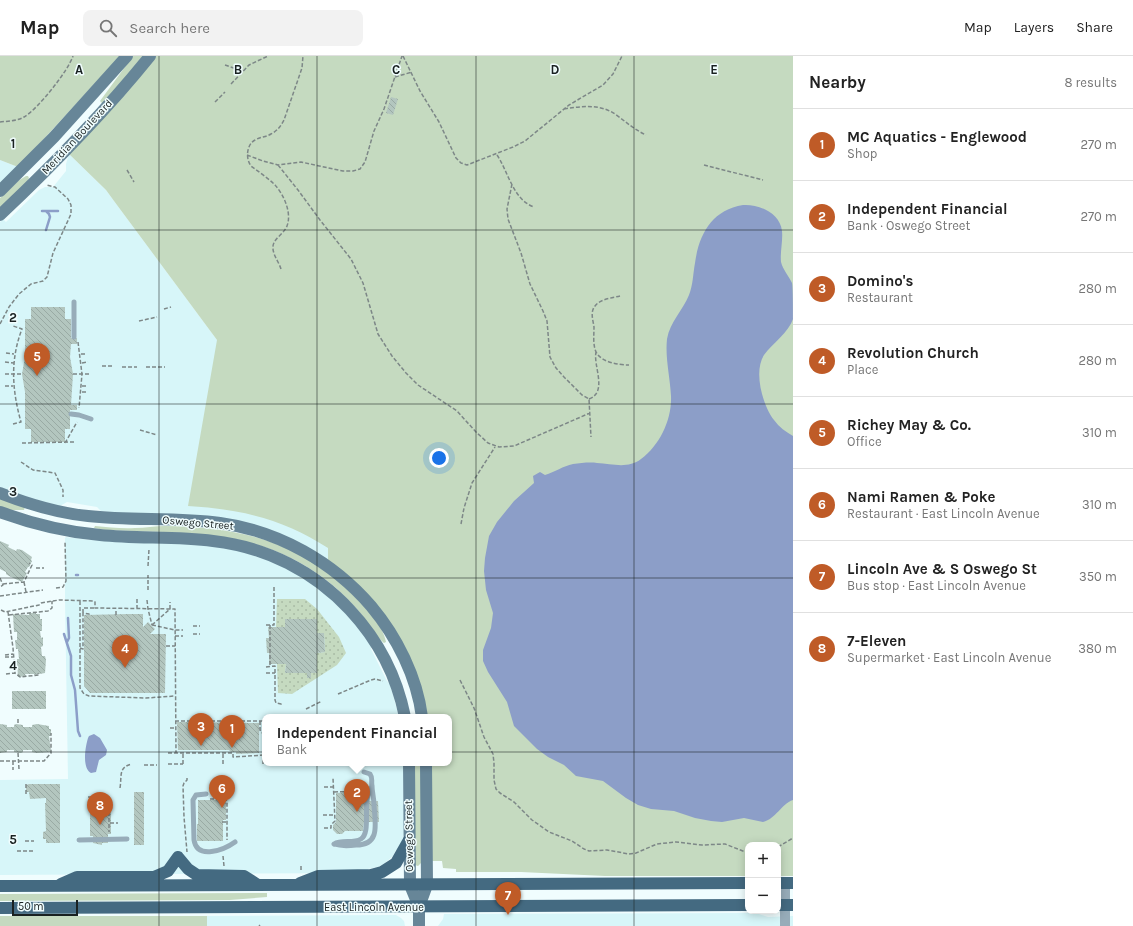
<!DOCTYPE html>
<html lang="en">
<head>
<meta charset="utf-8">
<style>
	body { margin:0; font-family:Karla,sans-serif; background:#f2f2f2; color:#222 }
	.controls { position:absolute; right:12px; bottom:12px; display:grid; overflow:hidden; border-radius:8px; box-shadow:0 2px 10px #0003 }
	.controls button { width:36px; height:36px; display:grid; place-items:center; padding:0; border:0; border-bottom:1px solid #e0e0e0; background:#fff; color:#222; font:20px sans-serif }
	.scale { position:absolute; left:12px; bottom:10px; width:66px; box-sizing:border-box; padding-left:4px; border:2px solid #192121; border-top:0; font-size:11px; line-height:14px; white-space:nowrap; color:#192121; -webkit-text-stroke:3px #f0fdfe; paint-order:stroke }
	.you { position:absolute; left:439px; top:402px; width:14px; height:14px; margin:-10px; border:3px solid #fff; border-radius:50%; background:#1a73e8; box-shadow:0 0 0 6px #1a73e833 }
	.badge { display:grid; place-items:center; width:26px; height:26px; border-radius:50%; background:#bf5b27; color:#fff; font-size:13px; font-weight:700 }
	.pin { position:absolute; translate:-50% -33px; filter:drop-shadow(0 1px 2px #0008) }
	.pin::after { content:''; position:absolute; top:21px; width:14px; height:12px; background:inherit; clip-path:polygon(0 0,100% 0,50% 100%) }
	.popup { position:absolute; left:262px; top:658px; width:190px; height:52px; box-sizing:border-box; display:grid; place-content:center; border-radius:8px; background:#fff; filter:drop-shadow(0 1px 3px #0005); font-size:13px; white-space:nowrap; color:#767676 }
	.popup b { font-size:15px; color:#222 }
	.popup::after { content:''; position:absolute; left:50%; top:100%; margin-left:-8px; border:8px solid transparent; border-top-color:#fff }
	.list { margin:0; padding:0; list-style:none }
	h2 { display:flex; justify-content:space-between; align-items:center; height:52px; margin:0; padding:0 16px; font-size:17px }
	h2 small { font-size:13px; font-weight:400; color:#767676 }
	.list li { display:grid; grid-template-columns:26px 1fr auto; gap:12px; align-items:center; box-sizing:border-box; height:72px; padding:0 16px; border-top:1px solid #e0e0e0 }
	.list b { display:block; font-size:15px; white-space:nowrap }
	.list p { margin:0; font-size:13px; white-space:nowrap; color:#767676 }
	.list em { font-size:13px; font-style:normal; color:#767676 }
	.icon { flex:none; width:22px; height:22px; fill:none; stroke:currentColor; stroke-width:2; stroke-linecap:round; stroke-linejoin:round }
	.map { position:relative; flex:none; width:793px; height:870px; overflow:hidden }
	header { display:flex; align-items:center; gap:24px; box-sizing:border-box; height:56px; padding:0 20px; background:#fff; border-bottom:1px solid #e0e0e0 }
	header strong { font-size:19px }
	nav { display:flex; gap:22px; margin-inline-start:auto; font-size:14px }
	.search { width:280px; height:36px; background:#f2f2f2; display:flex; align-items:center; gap:10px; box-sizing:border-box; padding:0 14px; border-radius:8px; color:#767676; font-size:15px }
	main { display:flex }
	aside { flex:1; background:#fff }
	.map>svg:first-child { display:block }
</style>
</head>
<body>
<header>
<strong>Map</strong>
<div class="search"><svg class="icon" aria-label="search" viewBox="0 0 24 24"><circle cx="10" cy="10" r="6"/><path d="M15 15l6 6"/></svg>Search here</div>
<nav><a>Map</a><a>Layers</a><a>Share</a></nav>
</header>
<main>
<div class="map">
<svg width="793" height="870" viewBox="0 0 793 870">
	<defs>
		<pattern id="park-dots" width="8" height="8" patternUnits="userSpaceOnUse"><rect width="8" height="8" fill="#c5dac0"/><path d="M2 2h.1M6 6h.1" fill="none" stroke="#a9bba5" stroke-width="1.8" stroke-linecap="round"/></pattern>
		<pattern id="building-back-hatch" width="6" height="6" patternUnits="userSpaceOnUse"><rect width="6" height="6" fill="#b3c6bf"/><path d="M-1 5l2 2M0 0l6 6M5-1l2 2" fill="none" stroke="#99aaa4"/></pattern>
	</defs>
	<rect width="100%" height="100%" fill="#f0fdfe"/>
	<path fill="#d7f6f9" d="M69,98L106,134L114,145L217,284L328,492V505L289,482L101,455L97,451L67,446L60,450L28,442L0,432V166L3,163L6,166L39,134L45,131H53L66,115V108Z
		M0,104L18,111L0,129Z
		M66,481L91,484L211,489L259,499L296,516L327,538L359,572L371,590V593L387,625L390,628L399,661H265V707H403L404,778L399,795L396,794L393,800L385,807L378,811L368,813V817L0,819V724L68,723L65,545V482Z
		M756,857L768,861L793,860V870H438L443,863L444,858Z
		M396,859L401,862L404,865L405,870H207V860Z"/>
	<path fill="#c5dac0" d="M0,0H120L18,111L0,104Z
		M133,0H143L103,48L100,45Z
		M156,0H793V820H778V789H748V820H605L521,816H456V813L443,812L442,805H432L431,707H449V661H427L409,602L328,505V492C284,463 240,453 188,450L217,284L114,145L106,134L69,98Z
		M26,120H28L29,122L26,128L0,152V142L18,125Z
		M0,442L25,451L24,454H9L0,451Z
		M95,470C108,471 122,473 135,472C145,472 155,470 165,470C238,470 305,487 356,542C367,554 383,569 386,586L384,587C374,579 369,568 361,558C354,549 345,540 336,532C265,471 192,478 105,474L94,472Z
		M413,707H420L421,717V807L418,810L415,809Z
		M267,837V841L230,844L0,845V838Z
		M0,860H207V870H0Z"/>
	<path fill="url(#park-dots)" d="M277,543H305L317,553L339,581L346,597L337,609L292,638L278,637L277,608H286L285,617L317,616V597L325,596L324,578L317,577V563H286L285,571H276Z"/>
	<path fill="#8c9ec8" d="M743,149C759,148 780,157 782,175C783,185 780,196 781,206C783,214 789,220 792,227C793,231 793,259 793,263C789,276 772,288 764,299C753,316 763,350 774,364C779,371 786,376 793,380V744C781,748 776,763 763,766L744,762L722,766L711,765L695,762L674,755L651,753L638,749L626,742L603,725L576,720L564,709L548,701L537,693L514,670L507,646L488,616L483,605V594L491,572L493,557L486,534L484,515L485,502L489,480L497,466L514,445L534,427L533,420L540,416L545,419C555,416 563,410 573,408C581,407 590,406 597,407C613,408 628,413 641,403C660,389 672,363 671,340C670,321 665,302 667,283C670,266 683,254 689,239C693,229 693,218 695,207C699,178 712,154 743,149Z
		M94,678L100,682L107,694L106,699L99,704L96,716L91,717C82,712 85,692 88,682L89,680Z"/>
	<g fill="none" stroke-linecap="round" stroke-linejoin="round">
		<path stroke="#8c9ec8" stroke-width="2.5" d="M42,155H46L49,158L50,161L46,174
			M46,155H58
			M76,519H78
			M64,578L71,600V619L75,634L78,675L80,680
			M67,586L69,582L68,562"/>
	</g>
	<path fill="url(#building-back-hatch)" d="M391,41L398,43L393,59L386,57Z
		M31,251H65V263H71V282H77V288H71L70,301L73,318L71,349H77V354H70V373H65V386H31V373H25V336L22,318L25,301V263H31Z
		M0,485L9,489L8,491L16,495L17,493L22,494L32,501L31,504L32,505L29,511H28L25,516L27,517L22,526L9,520L6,518V516L0,513Z
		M29,557H36V558H40V563H42V575H40L41,582L43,581V590L41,591L42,600H45L46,604L45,617L34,619V618H25L26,620L18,621L17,606V603H19L18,593H16L15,584H17V576H14L13,558L29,559Z
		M129,558H143V571L148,566L155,573L150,578H166L165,637H90L84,630V559Z
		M285,563H317V577H324L325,596L317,597V617H311V622H307V617H285L286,608H269V597H267L266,582H269L268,571H285Z
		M12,635H46V653H12Z
		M177,666L259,667V697L236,698V696H231L229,694H178Z
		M0,668L7,669V671H14V669L16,668L23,669V671H32V669L37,668L49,670V673H51V680H49L51,696L37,697L32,696V694H23V696L21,697L14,696V694H7V696L0,697Z
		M29,728H60V787H46V783H43V776L46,775L45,747H46V742L30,743L29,736H26V729Z
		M134,736H144V789H134Z
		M353,736L363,737V745H378L379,766H364L363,775H345L342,778H337L333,774V769L336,766V737Z
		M90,743H108V752H111V778H108V787H102V789L93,787V780H90Z
		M198,744H226V764H222H223V785H197V768H198Z"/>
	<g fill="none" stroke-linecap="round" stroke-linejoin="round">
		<path stroke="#7d8787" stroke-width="1.5" stroke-dasharray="4 2" stroke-linecap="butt" d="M403,0L420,35L439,66L456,102L461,107L467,109L513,91L525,85L569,49L603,29L613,18L622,0
			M225,9L242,15
			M395,21L412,16
			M231,28L249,9L268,0
			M215,46L225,36
			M564,53C582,50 600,48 615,58C626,66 635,74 646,79
			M0,66C8,65 17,65 24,61C38,53 68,15 73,0
			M247,99L263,105L278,109L301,106L343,115H353L360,113L365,106L374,75L384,53L402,0
			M497,99C508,115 513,144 534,151
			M278,109L298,134L320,164L351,203L363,227L378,278L392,300L406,317L418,329L457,355L476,376L488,387L499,391L514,390L590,357
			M704,109L763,124
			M127,114L134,126
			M512,128L507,153L508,163L521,197L530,228L543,255L547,265L550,301L556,312L564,321L582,339L589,343L591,381
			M281,213C279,206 272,198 273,190C274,182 284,178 287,170C292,157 284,139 275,129C268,122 259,116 251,110C245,102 247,88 255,84C260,81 266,81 271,78C277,75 281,70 284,64L302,12L303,0
			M620,240C612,242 600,243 595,250C590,256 593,264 594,271C594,278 593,286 595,293C598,306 618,309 629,309
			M164,253L171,251
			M139,265L157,261
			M0,268L9,251L19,238L31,228L43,225L47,221L53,197L71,158V149L68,143L55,131L46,129
			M78,286L82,318L79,352
			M6,297L14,298
			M81,298H87
			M5,306L14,307
			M82,307L88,306
			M102,310H113
			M122,311H137
			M146,311H165
			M5,318H22
			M73,318H90
			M5,330H13
			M82,330H88
			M82,336H88
			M589,343C608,336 593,310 596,296
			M13,368L21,366C12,334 10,304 22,273L13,270
			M140,374L157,379
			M22,387L74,386
			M65,387L77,366
			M21,406L33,414L55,417L63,434V441
			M461,468L464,452L472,427L495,391
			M148,510L149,493
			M36,512H44
			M0,522L3,529L0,531
			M24,526L26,536
			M3,528L24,526L32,509L29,507
			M56,532L63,531L66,525L65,485
			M148,534V519
			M0,540L43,534
			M137,543V552
			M147,544L148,553L152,569
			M80,545V632L84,638L89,640L146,642L175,640
			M1,554L5,556L39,549L41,547L59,544L94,545L95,546V552L175,553L176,697
			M8,556L13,592L15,617
			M83,557V552H95
			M9,559L48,555L52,552V545
			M116,559V553
			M152,569L175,574H183
			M152,569L170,553V546
			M266,569H274V531
			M270,569V611
			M193,570H200
			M193,578H200
			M175,580H183
			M166,590H175
			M80,592L83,593V557L89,558V559
			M5,599L13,598
			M5,601H13
			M266,611L275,610V644L276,647L281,648V649
			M266,617H275
			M6,618L15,617L20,621L39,619L38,617
			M460,624L474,652L484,681L493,698L494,707V724L496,733L500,737L514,746L532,764L549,776L572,785L584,793L589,795L607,794L629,798L636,797L657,788L676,786L702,789L725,788L748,797
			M338,638L371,624L375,623L383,625
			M306,653L322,645
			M292,661L293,660
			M18,663V668
			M175,665H265
			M260,665V674L262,677
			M170,672H175
			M18,697L19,713
			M168,697H233V701L265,699
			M183,698V710
			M223,698V710
			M0,705H44L51,697V677
			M13,705V714
			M280,707V708
			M168,708H183
			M263,708V677L265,668
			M144,709H157
			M223,721L224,733
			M187,722V724L184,727L183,730L184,761L187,796
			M324,731H333
			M120,732C122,720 118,711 132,708
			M334,736L362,735
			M26,738V728H28
			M88,741H109V776
			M224,742L227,745V784
			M210,743H224
			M323,759H335
			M222,766H227
			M110,767H118
			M324,772H331V769L335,765L333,722
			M25,785H34
			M778,791L793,782
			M17,795H34
			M223,800L224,810
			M301,810V816
			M259,870L260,869"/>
		<path stroke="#97acb9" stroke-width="5" d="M74,281V246
			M71,358L79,359L91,363
			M206,738L196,739L193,744L194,784C197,804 224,794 235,786
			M79,784L127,783
			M334,788C340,790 348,790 356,789C381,789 375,767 374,749C374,742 372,736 372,730C371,725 373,722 370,718L364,716
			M334,788C342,783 353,788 361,783C372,776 361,744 372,730"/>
		<path stroke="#97acb9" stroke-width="10" d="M785,827V870"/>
		<path stroke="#678698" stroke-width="12" d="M0,135L54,81L127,0
			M0,159C53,109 104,57 150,0
			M0,437C28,448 58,457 88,460C132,465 177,461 220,467C279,475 333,506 371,550C397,581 417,621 422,661
			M0,456C33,468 66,476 100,479C138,483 175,480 213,485C266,491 314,515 350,554C378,584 397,621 405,661
			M409,707L410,829L419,851V870
			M419,851L427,829L426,707"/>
		<path stroke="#446a81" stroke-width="12" d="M300,827L318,820L371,819L382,816L396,807L409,784
			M778,827H793
			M61,828L77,821H154L168,815L178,801L188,813L197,819L244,820L258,829
			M0,830L748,827
			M778,849H793
			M0,852L748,849"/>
	</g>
	<path fill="none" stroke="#192121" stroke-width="1" stroke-opacity="0.55" d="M159,0V870M317,0V870M476,0V870M634,0V870M0,174H793M0,348H793M0,522H793M0,696H793"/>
	<g text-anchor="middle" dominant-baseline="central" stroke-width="3" stroke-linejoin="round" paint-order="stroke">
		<g font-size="11" fill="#192121" stroke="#f0fdfe">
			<text transform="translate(77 81) rotate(-47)">Meridian Boulevard</text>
			<text transform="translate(198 467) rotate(5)">Oswego Street</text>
			<text transform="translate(409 780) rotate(-91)">Oswego Street</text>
			<text x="374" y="851">East Lincoln Avenue</text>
		</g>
	</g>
	<g font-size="13" text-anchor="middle" font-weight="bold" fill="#192121" stroke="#f0fdfe" stroke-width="3" stroke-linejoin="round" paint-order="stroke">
		<text x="79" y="18">A</text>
		<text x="238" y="18">B</text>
		<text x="396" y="18">C</text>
		<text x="555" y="18">D</text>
		<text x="714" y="18">E</text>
		<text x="13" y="92">1</text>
		<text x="13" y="266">2</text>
		<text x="13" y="440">3</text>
		<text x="13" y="614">4</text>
		<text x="13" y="788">5</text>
	</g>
</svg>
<div class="controls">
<button>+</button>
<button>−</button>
</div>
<div class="scale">50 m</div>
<div class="you"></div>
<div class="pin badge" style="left:232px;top:692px">1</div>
<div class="pin badge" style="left:357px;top:756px">2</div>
<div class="popup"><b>Independent Financial</b>Bank</div>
<div class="pin badge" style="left:201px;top:690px">3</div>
<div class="pin badge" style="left:125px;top:612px">4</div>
<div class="pin badge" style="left:37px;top:320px">5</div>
<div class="pin badge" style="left:222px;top:752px">6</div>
<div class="pin badge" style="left:508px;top:859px">7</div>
<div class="pin badge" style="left:100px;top:769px">8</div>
</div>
<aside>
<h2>Nearby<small>8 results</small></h2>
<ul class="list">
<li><span class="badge">1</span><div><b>MC Aquatics - Englewood</b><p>Shop</p></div><em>270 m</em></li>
<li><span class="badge">2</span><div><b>Independent Financial</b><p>Bank · Oswego Street</p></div><em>270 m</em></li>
<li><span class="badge">3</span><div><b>Domino's</b><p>Restaurant</p></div><em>280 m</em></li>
<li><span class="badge">4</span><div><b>Revolution Church</b><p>Place</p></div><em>280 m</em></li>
<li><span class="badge">5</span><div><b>Richey May &amp; Co.</b><p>Office</p></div><em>310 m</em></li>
<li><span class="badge">6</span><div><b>Nami Ramen &amp; Poke</b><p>Restaurant · East Lincoln Avenue</p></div><em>310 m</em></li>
<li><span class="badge">7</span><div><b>Lincoln Ave &amp; S Oswego St</b><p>Bus stop · East Lincoln Avenue</p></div><em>350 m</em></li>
<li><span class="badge">8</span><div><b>7-Eleven</b><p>Supermarket · East Lincoln Avenue</p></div><em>380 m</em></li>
</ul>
</aside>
</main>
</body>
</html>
